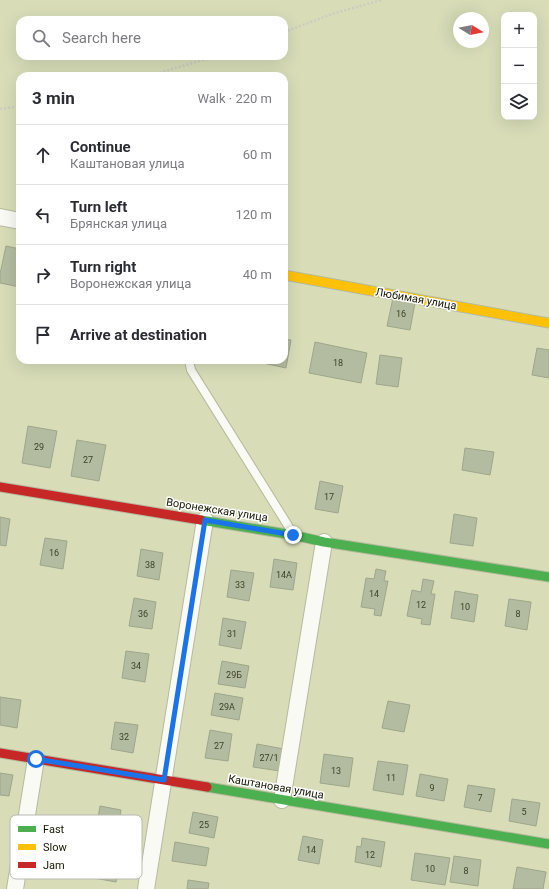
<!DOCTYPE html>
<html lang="en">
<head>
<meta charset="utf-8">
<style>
	body { margin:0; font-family:Roboto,sans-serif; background:#f7f7f7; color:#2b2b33 }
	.controls { position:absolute; right:12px; top:12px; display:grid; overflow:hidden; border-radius:8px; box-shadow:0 4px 16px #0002 }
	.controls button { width:36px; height:36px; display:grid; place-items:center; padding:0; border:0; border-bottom:1px solid #e1e1e2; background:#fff; color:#2b2b33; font:20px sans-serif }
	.compass { position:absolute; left:453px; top:12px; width:36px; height:36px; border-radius:50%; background:#fff; box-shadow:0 4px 16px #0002; rotate:100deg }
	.stop { position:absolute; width:12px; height:12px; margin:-9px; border:3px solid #1a73e8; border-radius:50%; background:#fff }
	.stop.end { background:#1a73e8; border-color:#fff; box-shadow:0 1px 4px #0008 }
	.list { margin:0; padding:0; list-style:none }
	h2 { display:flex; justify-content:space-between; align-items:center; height:52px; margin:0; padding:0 16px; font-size:17px }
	h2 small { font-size:13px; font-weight:400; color:#7c7c81 }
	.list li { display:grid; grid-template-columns:26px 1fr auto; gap:12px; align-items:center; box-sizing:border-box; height:60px; padding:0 16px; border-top:1px solid #e1e1e2 }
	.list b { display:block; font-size:15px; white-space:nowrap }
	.list p { margin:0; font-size:13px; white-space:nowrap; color:#7c7c81 }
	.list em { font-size:13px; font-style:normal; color:#7c7c81 }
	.icon { flex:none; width:22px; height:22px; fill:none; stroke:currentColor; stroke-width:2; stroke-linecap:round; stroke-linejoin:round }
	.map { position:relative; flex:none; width:549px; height:889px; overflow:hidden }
	.search { position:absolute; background:#fff; box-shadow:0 4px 16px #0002; left:16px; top:16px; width:272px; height:44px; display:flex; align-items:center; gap:10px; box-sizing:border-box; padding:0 14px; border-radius:12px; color:#7c7c81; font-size:15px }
	.panel { position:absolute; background:#fff; box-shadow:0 4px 16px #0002; left:16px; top:72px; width:272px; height:292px; border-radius:12px }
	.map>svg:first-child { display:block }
</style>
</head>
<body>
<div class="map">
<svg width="549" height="889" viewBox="0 0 549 889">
	<rect width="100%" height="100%" fill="#d8ddb8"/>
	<path fill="#b3bca0" stroke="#9ea68b" d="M6,246L20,249V287L0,283V274Z
		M393,298L415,303L410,330L387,326Z
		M284,339L291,340L286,368L263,363L264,360H284Z
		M315,342L367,353L361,383L309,373Z
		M537,348L549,350V378L532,375Z
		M380,355L402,358L398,387L376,384Z
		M28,426L57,431L50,468L22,463Z
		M77,440L106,445L99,481L71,476Z
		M465,448L494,452L490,475L462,470Z
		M320,481L343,486L338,513L315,509Z
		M454,514L477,518L473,546L450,543Z
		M0,517L10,519L6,546L0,545Z
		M45,538L67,541L63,569L40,565Z
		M141,549L163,553L159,580L137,576Z
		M274,559L297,563L293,590L270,587Z
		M376,569L386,571L384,581H388L381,616L374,615L375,609L361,607L366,578L374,579Z
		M231,570L254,573L249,601L227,597Z
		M423,579L434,581L431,594H435L430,625L421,624L422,619L407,616L412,590L421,592Z
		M455,591L478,595L474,622L451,618Z
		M134,598L156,602L152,629L129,626Z
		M509,599L531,602L527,630L505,626Z
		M223,618L246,622L241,649L219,645Z
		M126,651L149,654L145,682L122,678Z
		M222,661L249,666L245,688L218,684Z
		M215,693L243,698L239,720L211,715Z
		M0,697L21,700L17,728L0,725Z
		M388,701L410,705L404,732L382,728Z
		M115,722L138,725L133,753L111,749Z
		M210,730L232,734L228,761L205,758Z
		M257,744L284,749L280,771L253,767Z
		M324,754L353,758L349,787L320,783Z
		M378,761L408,765L403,795L373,790Z
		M0,773L13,775L9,796L0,795Z
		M420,774L448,779L444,801L416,796Z
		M468,785L495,789L491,812L464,807Z
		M512,799L540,803L536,826L509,821Z
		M100,806L121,810L117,834L96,830Z
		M193,812L218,817L214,838L189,833Z
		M303,836L323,840L319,864L298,860Z
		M362,838L385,842L381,867L355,862L357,846L361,847Z
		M175,842L209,848L206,866L172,861Z
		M99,852L122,856L116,882L94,878Z
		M415,853L450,858L445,885L411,880Z
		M454,856L481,860L478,886L450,882Z
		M517,867L546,872L543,889H513Z
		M188,880L209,883L208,889H187Z"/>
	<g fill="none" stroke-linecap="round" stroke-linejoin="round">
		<g stroke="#b6ba9e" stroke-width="10">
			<path id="lane" d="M189,360L191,370L292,532"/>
		</g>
		<g stroke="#b6ba9e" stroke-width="18">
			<path id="street" d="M0,217L20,221
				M282,800L324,542
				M15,889L36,759
				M146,889L205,520"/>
		</g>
		<g stroke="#b6ba9e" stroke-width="11">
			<path id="fast" d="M201,520L293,535L324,542L549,577
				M207,787L549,844"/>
		</g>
		<g stroke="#b6ba9e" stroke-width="11">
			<path id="slow" d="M284,275L549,323"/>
		</g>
		<g stroke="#b6ba9e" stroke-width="11">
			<path id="jam" d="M0,487L201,520
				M0,753L207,787"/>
		</g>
		<path stroke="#cbcdc1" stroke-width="2.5" stroke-dasharray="2 2" stroke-linecap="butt" d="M284,32L335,13L382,0
			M148,76L217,56
			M0,109L20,106"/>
		<use href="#lane" stroke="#f9faf4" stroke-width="8"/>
		<use href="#street" stroke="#f9faf4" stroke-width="16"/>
		<use href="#fast" stroke="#4caf50" stroke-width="9"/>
		<use href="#slow" stroke="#ffc107" stroke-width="9"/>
		<use href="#jam" stroke="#c62828" stroke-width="9"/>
	</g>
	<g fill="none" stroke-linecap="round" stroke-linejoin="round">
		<path stroke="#1a73e8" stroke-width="5" d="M36,759L164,780L205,520L293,535"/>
	</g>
	<g text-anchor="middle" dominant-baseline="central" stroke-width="3" stroke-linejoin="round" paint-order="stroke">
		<g font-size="9" fill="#3c4028">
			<text x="401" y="314">16</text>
			<text x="338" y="363">18</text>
			<text x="39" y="447">29</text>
			<text x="88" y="460">27</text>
			<text x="329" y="497">17</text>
			<text x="54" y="553">16</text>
			<text x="150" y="565">38</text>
			<text x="284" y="575">14А</text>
			<text x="240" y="585">33</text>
			<text x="374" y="594">14</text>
			<text x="421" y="605">12</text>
			<text x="465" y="607">10</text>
			<text x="143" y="614">36</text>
			<text x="518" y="614">8</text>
			<text x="232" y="634">31</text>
			<text x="136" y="666">34</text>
			<text x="234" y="675">29Б</text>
			<text x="227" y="707">29А</text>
			<text x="124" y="737">32</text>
			<text x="219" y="746">27</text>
			<text x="269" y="758">27/1</text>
			<text x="336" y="771">13</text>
			<text x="391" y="778">11</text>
			<text x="432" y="788">9</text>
			<text x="480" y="798">7</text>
			<text x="524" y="812">5</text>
			<text x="204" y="825">25</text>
			<text x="311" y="850">14</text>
			<text x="370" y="855">12</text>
			<text x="430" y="869">10</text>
			<text x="466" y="871">8</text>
		</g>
		<g font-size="11" fill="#141700" stroke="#fff">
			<text transform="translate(416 299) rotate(10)">Любимая улица</text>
			<text transform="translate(217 510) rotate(9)">Воронежская улица</text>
			<text transform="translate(276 787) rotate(10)">Каштановая улица</text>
		</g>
	</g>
	<rect x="10" y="815" width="132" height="64" rx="6" fill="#fff" stroke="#b8b9b2" stroke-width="1"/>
	<rect x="18" y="826" width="18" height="6" fill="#4caf50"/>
	<rect x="18" y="844" width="18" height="6" fill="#ffc107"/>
	<rect x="18" y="862" width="18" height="6" fill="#c62828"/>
	<g font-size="11" fill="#141700">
		<text x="43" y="833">Fast</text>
		<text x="43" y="851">Slow</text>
		<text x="43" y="869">Jam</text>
	</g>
</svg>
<div class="controls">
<button>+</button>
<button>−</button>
<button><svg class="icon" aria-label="layers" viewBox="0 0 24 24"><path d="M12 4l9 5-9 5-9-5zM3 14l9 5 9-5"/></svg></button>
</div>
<svg class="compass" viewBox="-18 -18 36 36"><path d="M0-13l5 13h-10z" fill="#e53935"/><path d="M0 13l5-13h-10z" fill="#7c7c81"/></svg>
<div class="stop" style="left:36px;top:759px"></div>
<div class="stop end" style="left:293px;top:535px"></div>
<div class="search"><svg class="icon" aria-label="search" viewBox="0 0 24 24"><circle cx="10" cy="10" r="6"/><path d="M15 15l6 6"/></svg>Search here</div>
<section class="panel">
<h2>3 min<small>Walk · 220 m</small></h2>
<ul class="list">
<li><svg class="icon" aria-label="ahead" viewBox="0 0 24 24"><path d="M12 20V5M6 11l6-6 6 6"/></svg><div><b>Continue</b><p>Каштановая улица</p></div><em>60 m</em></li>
<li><svg class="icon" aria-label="left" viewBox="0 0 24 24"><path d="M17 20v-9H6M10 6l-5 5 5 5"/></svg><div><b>Turn left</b><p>Брянская улица</p></div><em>120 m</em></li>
<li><svg class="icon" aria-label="right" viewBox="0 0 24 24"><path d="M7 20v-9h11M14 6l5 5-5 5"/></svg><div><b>Turn right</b><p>Воронежская улица</p></div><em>40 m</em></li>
<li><svg class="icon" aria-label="arrive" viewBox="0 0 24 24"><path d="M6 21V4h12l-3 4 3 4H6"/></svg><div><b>Arrive at destination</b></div></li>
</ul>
</section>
</div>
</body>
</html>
